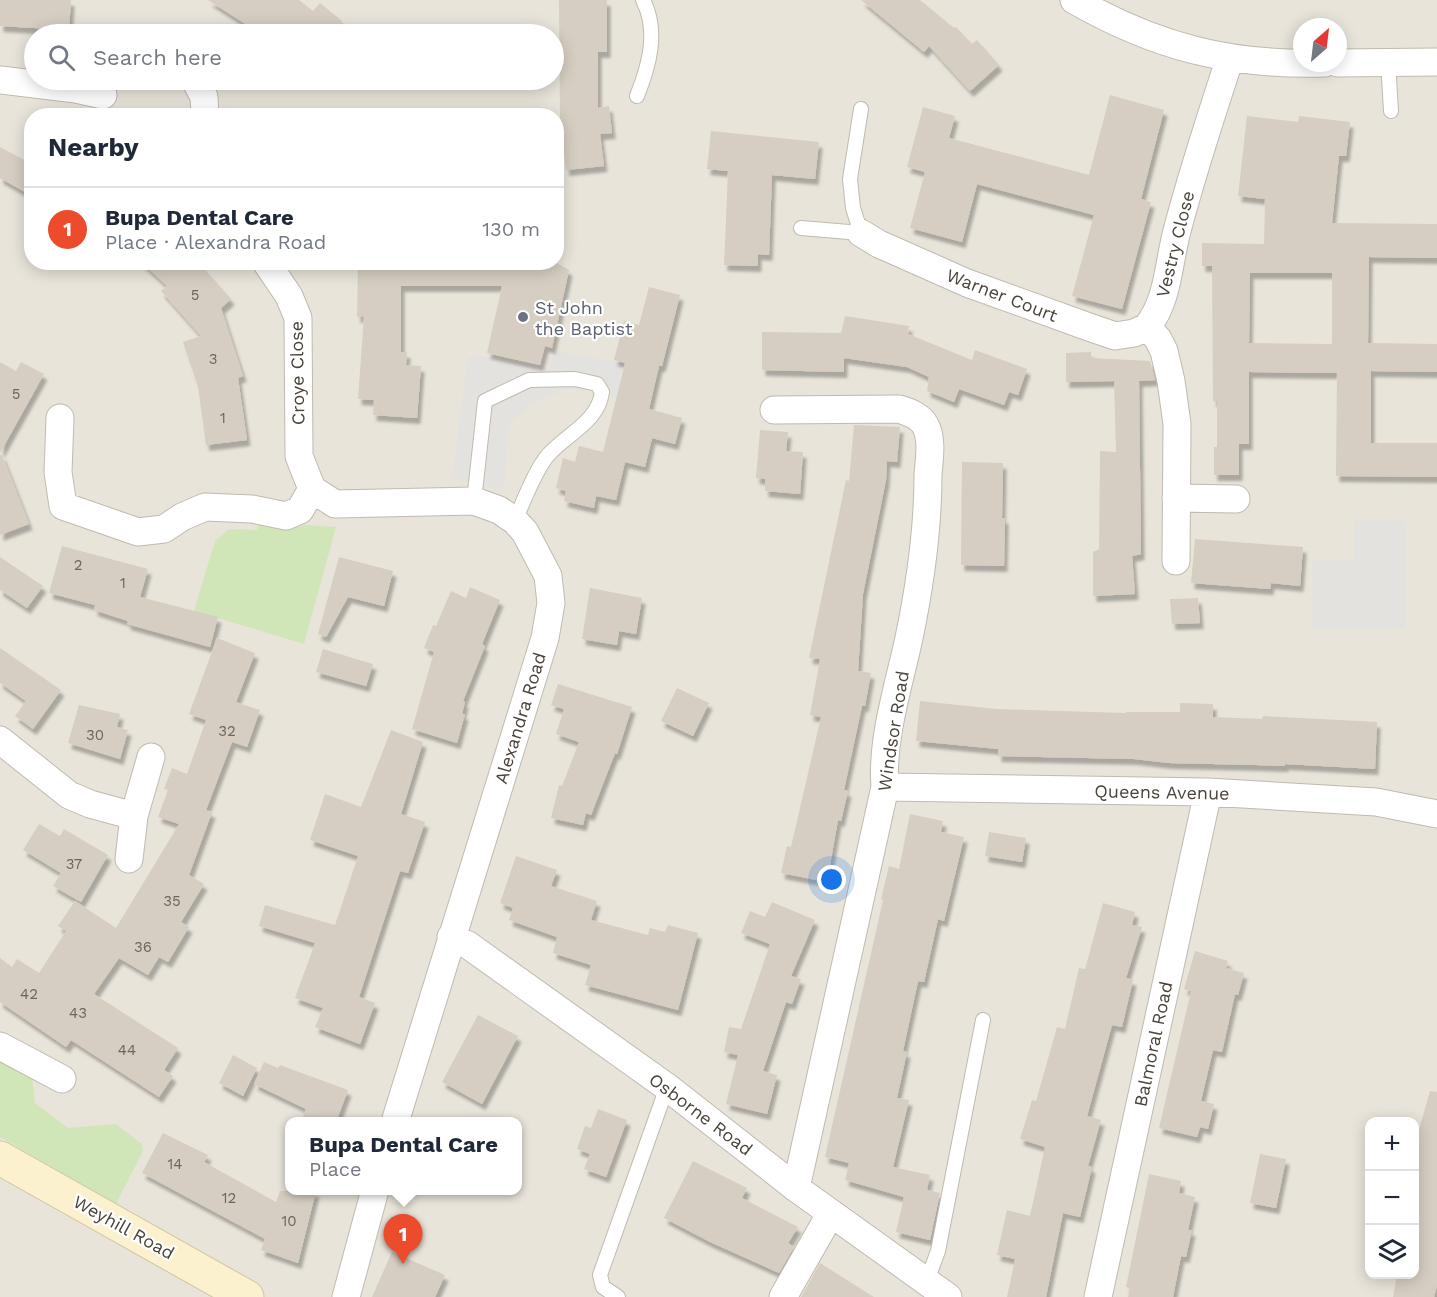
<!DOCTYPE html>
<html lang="en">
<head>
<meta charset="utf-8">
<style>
	body { margin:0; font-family:"Work Sans",sans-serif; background:#f6f6f7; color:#1f2937 }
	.controls { position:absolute; right:18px; bottom:18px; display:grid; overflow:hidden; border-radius:12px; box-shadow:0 3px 15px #0003 }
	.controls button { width:54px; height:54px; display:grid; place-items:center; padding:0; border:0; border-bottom:2px solid #e0e1e3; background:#fff; color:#1f2937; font:30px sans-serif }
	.compass { position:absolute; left:1293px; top:18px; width:54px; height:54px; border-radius:50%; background:#fff; box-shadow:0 3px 15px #0003; rotate:28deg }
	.you { position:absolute; left:832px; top:880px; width:21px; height:21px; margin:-15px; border:4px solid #fff; border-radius:50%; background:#1a73e8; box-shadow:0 0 0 9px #1a73e833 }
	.badge { display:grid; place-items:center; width:39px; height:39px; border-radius:50%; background:#ec4c2b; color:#fff; font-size:20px; font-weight:700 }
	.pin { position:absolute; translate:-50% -50px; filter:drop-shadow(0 2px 3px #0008) }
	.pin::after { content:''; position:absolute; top:32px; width:21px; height:18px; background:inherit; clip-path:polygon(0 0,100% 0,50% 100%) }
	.popup { position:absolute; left:285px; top:1117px; width:237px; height:78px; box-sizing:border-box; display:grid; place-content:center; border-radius:12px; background:#fff; filter:drop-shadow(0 2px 4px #0005); font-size:20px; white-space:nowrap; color:#747a83 }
	.popup b { font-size:22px; color:#1f2937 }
	.popup::after { content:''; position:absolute; left:50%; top:100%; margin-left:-12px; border:12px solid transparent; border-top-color:#fff }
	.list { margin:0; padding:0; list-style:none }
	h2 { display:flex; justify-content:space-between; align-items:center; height:78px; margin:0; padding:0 24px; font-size:26px }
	h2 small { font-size:20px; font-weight:400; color:#747a83 }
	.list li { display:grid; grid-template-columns:39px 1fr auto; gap:18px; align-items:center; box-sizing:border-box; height:84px; padding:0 24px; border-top:2px solid #e0e1e3 }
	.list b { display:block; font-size:22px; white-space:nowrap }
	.list p { margin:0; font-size:20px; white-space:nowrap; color:#747a83 }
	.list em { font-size:20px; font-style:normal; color:#747a83 }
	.icon { flex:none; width:33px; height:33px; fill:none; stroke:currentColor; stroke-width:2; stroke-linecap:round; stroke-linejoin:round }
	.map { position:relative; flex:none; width:1437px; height:1297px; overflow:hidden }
	.search { position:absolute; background:#fff; box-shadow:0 3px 15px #0003; left:24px; top:24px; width:540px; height:66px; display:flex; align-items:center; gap:15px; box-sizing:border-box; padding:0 21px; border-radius:33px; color:#747a83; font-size:22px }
	.panel { position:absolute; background:#fff; box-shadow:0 3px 15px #0003; left:24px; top:108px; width:540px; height:162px; border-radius:24px }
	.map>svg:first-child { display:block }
</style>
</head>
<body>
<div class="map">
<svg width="1437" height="1297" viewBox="0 0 1437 1297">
	<defs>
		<filter id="shadow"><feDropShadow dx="3.5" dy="6" stdDeviation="1.5" flood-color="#0004"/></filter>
	</defs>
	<rect width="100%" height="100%" fill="#f5f2ec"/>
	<path fill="#e8e4da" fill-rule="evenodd" d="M0,0H1437V1297H0ZM1302,27H1338V63H1302ZM34,34H554V80H34ZM32,116H556V262H32ZM289,1122H517V1190H289ZM1370,1122H1414V1274H1370Z"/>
	<path fill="#d0e6b8" d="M259,522L336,527L304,644L194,611L215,541L229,529L257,530Z
		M0,1060L32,1076L35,1103L68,1128L116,1124L142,1144L143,1151L116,1204L0,1137Z"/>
	<path fill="#e4e2df" d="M554,351L623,363L617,398L587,390L561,391L527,407L509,424L504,491L476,481L452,480L468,357L480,356L549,369Z
		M1355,520L1405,521V628L1312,627V560H1355Z"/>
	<path fill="#d6cec2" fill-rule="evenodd" filter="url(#shadow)" d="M0,0H71L69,30L0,26Z
		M208,0H299L313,11L320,3L342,21L335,29L342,34H261Z
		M559,0H607V52H598V108L609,106L612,133L600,134L604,166L566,170L560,120Z
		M861,0H920L954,28L956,27L972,44L977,40L999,65L970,91L929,46L924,52Z
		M1110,95L1164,110L1141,199L1151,202L1122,309L1072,296L1094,215L977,184L962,242L910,228L925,172L907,167L923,107L955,116L949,138L1089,175Z
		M1247,116L1298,122L1299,116L1350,122L1346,156H1339L1332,223L1437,224V258L1369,257L1368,343L1437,344V372L1371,371V443H1437V477L1336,476L1337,373L1249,372V444H1239V475H1214V447H1217V401H1213L1212,266H1202V243L1264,244L1265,199L1238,196ZM1250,273H1332V344L1249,343Z
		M711,131L819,142L815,179L772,175L769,255L758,254V266L724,265L728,171L707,169Z
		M0,147L32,164V196L0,178Z
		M141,262H198L231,299L221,308L243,376L238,378L247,440L206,445L198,386L183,342L201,336L161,291L167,286Z
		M358,262H555L569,270L552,348L545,346L540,365L487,353L502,286H401V352H407L406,365L421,366L417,418L373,415L374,400L358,399L364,316L357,317Z
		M649,287L680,295L662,366H659L649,409L682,418L675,444L652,438L645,467L625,462L616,500L596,496L594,508L564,501L566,491L556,488L563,458L575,462L579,446L603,452L625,363L614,360L624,321L639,325Z
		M845,316L909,326L908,334L972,360L975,350L1027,369L1018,395L1009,392L1004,405L959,389L954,402L927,391L929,377L907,367L844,358V372L762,370V332L841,333Z
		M1091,352V358L1150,361L1155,380L1139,381L1141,554L1132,556L1135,594L1093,596V552L1099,549L1100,451L1116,452L1114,381L1066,382V353Z
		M0,362L16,371L21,362L44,374L0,453Z
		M854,425L900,427L897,462L887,461L886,480L863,594L858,671L871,673L865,706H862L844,790L848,791L841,821L838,820L827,882L781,873L787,846L791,847L821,717L810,715L820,659L809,658L846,480L849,481Z
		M760,430L788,432L786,451L803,452L800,494L765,491V479L756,478Z
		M0,455H2L29,524L0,535Z
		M962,462L1003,463L1002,518H1005L1004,566L961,565Z
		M1195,539L1303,547L1300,586L1271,583L1270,589L1191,583Z
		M62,546L148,569L140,597L218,617L210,647L127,624L128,621L94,610L95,605L49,593Z
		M0,557L43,586L27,608L0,590Z
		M339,557L393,571L384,606L348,597L326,637L318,634Z
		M470,587L500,600L482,644L485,646L463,701L465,702L462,714H465L457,743L412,729L434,652L424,648L433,625L436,626L451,591L466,598Z
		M590,588L642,598L636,634L619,631L617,645L582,639Z
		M1198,598L1200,623L1172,624L1170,599Z
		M217,638L255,653L236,702L260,710L247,747L232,742L206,810L212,812L189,875L204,884L181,922L189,927L168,962L159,957L148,975L119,958L94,994L178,1048L164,1070L173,1076L159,1097L71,1040L66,1047L0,1002V958L12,967L17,959L39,973L66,931L58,926L75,901L116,928L179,824L158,817L168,790L164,789L172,768L187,774L206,720L189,714Z
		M0,648L61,690L33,729L15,716L26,701L0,683Z
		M323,649L373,664L366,686L316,672Z
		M558,684L632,707L617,754L615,753L591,815L586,813L583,825L551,818L559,785L562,786L579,742L556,734L564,709L551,705Z
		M677,688L709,703L693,736L661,721Z
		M920,701L996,709L1126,713V712H1180V703L1213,704V717L1262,719L1263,716L1377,722L1375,769L1285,764V766L1256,765L1169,763L1134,759L998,756V749L916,741Z
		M79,705L120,714L117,727L128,730L120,759L68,743Z
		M391,730L423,742L401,814L425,822L408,873L400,871L359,997L375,1003L360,1044L315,1027L323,1008L295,998L315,943L259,926L265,905L335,925L358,856L310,840L325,794L361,807Z
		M910,814L943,821L941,832L964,837L944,921L938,919L924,982L918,981L903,1051L907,1052L897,1098L909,1100L893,1167L930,1175L927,1190L940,1193L930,1240L896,1232L904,1197L845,1180L849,1163L825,1157L883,900L881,899L889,866L899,869Z
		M39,824L60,836L64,829L108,855L81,902L53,886L61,873L23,850Z
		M989,832L1026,838L1022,862L985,856Z
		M516,856L557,870L551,886L597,901L591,920L648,935L650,928L665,932L668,925L698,933L678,1010L585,985L591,965L553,953L557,937L509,920L513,908L500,903Z
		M772,902L815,920L791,976L801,979L792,1004L786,1002L763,1071L777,1075L767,1114L726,1104L738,1055L724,1052L729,1027L741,1029L770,944L741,933L750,911L765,917Z
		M1103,903L1135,912L1132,925L1142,927L1126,978L1133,980L1122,1027L1112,1025L1087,1116L1101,1120L1088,1166L1092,1167L1080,1217L1063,1213L1046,1297H1007L1015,1259L997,1255L1007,1210L1030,1216L1045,1147L1020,1139L1032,1100L1036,1101L1057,1027L1065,1029L1079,968L1085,969Z
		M1195,951L1228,961L1226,968L1244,973L1238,995L1235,994L1222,1052L1213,1050L1201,1101L1214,1104L1208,1129L1200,1127L1197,1137L1159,1128L1191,991L1184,989Z
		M478,1015L518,1036L482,1104L442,1082Z
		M233,1055L257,1068L243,1096L219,1083Z
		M264,1062L278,1068L280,1065L348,1090L336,1122H301L306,1109L254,1084Z
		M1430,1091L1437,1092V1286L1434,1297H1393L1397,1275H1414V1147Z
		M598,1109L627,1120L606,1177L584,1169L590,1154L577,1149L585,1126L591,1128Z
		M163,1133L208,1155L204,1162L276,1202L280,1191H316L298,1263L261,1250L265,1239L142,1173Z
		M1260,1154L1286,1159L1276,1208L1250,1203Z
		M693,1161L747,1188L742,1198L798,1227L788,1243L794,1247L779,1273L710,1242L664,1218Z
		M1149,1174L1181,1181L1179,1193L1195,1197L1188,1230H1192L1186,1257L1181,1256L1173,1297H1128L1130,1288L1126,1287Z
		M392,1252L445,1275L435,1297H372Z
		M820,1263L874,1297H801Z"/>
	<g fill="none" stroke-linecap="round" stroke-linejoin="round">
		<g stroke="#c0baaf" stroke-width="16">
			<path id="lane" d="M1388,61L1391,111
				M637,96C649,66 659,31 643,0
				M801,228L861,233L853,208L850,179L861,109
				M474,501L485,401L529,380L575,379L597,384L602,392C598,422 568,433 549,454C536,468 523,502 515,521
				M927,1281L938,1251L983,1020
				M618,1297L603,1287L600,1275L667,1087"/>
		</g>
		<g stroke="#c0baaf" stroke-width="29">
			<path id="street" d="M1074,0C1156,47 1231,66 1325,63
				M1338,63L1437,62
				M0,80L76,89L103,95
				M195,80L204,97L205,116
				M861,233L879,244L967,283L1086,326L1115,336L1134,333L1147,327
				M266,262L289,296L298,318L299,456L312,489
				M774,410L899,409C909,412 920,416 925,425C933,439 929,460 928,475C928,530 920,585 909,638C899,685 881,739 885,787L796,1188
				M60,418L58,472L63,506L138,532L164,529L182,517L205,507L252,509L286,516L300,510L312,489
				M312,489L335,504L474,501L499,510L515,521L525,532L548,576L551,603L545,638L395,1122
				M1176,498L1236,499
				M1176,561L1177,424L1171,381L1164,351L1158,339L1147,327C1169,299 1168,264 1177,231C1192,173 1211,116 1230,58
				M0,740L69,795L90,804L134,816L151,757
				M885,787L1208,792L1376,802L1437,814
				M129,859L134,816
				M451,937L468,945L667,1087L796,1188L948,1297
				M0,1046L62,1079
				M346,1297L375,1190
				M783,1297L831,1213
				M1098,1297L1208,792"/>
		</g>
		<g stroke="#d1c59e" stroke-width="35">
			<path id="secondary" d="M0,1158L247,1297"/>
		</g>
		<use href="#lane" stroke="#fff" stroke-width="14"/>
		<use href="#street" stroke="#fff" stroke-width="27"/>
		<use href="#secondary" stroke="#fbf1cf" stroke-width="33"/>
	</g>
	<circle fill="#6b7280" stroke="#fff" stroke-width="2" cx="523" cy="317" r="6"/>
	<g text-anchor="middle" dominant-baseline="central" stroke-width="4.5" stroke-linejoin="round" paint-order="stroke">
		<g font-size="15" fill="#6c665c">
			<text x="195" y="295">5</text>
			<text x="213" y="359">3</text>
			<text x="16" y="394">5</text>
			<text x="223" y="418">1</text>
			<text x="78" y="565">2</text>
			<text x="123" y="583">1</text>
			<text x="227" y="731">32</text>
			<text x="95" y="735">30</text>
			<text x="74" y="864">37</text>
			<text x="172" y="901">35</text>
			<text x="143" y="947">36</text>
			<text x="29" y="994">42</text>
			<text x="78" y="1013">43</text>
			<text x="127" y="1050">44</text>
			<text x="175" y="1164">14</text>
			<text x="229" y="1198">12</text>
			<text x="289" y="1221">10</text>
		</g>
		<g font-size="18" fill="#49433a" stroke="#fff">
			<text transform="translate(1175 244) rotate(-76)">Vestry Close</text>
			<text transform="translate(1002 295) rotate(21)">Warner Court</text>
			<text transform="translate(297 373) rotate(-91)">Croye Close</text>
			<text transform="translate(520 718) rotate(-73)">Alexandra Road</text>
			<text transform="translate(893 731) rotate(-81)">Windsor Road</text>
			<text transform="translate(1162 792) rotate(1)">Queens Avenue</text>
			<text transform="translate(1153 1044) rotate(-78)">Balmoral Road</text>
			<text transform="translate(701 1114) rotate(37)">Osborne Road</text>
			<text transform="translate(124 1227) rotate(29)">Weyhill Road</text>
		</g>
		<g font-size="18" fill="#5b616d" stroke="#fff" text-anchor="start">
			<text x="535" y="307">St John<tspan x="535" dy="21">the Baptist</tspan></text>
		</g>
	</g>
</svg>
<div class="controls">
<button>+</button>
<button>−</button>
<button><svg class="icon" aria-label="layers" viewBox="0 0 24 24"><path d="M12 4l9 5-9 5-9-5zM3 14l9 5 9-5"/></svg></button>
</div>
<svg class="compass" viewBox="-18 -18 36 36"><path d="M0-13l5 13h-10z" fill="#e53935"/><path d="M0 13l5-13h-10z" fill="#747a83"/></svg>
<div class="you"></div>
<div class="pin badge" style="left:403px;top:1264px">1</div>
<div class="popup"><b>Bupa Dental Care</b>Place</div>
<div class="search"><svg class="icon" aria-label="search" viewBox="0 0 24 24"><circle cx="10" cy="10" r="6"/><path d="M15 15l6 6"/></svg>Search here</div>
<section class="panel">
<h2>Nearby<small></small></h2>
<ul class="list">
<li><span class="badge">1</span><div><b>Bupa Dental Care</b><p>Place · Alexandra Road</p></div><em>130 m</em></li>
</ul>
</section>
</div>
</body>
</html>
